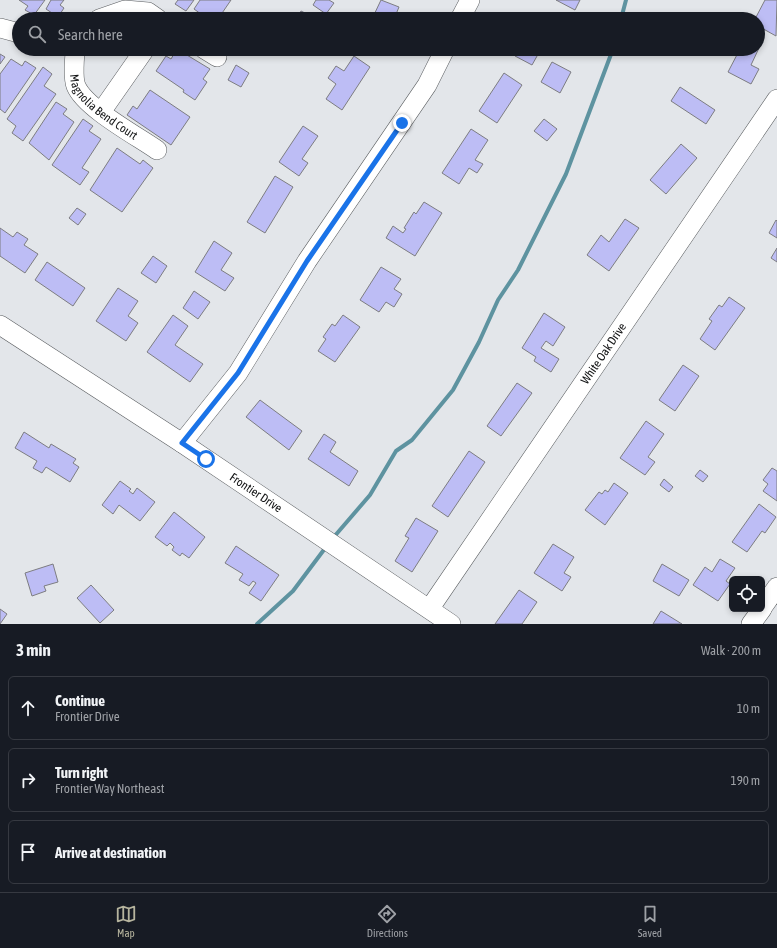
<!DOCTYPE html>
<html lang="en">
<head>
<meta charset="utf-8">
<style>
	body { margin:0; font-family:"Asap Condensed",sans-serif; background:#20242c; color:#f1f3f6 }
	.controls { position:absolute; right:12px; bottom:12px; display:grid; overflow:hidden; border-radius:6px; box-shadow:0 2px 6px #0003 }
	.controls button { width:36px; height:36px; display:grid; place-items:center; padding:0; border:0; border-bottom:1px solid #363941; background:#171b24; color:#f1f3f6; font:20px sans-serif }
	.stop { position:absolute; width:12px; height:12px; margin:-9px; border:3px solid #1a73e8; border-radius:50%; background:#fff }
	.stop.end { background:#1a73e8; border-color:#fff; box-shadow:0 1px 4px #0008 }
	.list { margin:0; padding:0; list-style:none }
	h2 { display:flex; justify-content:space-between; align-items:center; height:52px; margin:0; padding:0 16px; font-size:17px }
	h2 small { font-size:13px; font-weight:400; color:#9ea1a6 }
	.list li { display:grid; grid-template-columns:26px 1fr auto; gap:12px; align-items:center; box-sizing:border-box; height:64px; margin:0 8px 8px; padding:0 8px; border:1px solid #363941; border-radius:6px }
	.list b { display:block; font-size:15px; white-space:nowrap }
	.list p { margin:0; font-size:13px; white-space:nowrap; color:#9ea1a6 }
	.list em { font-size:13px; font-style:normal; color:#9ea1a6 }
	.icon { flex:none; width:22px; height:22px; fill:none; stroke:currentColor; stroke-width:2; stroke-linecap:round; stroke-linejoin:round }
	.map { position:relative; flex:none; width:777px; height:624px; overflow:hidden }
	.search { position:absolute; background:#171b24; box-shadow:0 2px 6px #0003; left:12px; right:12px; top:12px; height:44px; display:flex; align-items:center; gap:10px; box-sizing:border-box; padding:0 14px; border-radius:22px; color:#9ea1a6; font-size:15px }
	.sheet { height:268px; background:#171b24 }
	nav { display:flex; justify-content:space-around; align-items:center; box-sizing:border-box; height:56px; border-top:1px solid #363941; background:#171b24; font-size:11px; color:#9ea1a6 }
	nav a { display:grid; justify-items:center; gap:2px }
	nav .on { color:#b6b49e }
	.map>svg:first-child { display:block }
</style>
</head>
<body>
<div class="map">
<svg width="777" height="624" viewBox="0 0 777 624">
	<rect width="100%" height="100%" fill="#e3e6ea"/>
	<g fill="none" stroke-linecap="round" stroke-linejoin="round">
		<path stroke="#5e93a0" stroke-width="4" d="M621,19L626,0
			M333,538L370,495L396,451L412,440L453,390L479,342L498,300L518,270L566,174L613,49
			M257,624L293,591L326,547"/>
	</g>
	<path fill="#bdbdf5" stroke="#7d7d81" d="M19,0H45L34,15L25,10L28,6Z
		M51,0H64L60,5L64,8L58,17L46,9Z
		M178,0H194L186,11L175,4Z
		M200,0H231L218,19H204L205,17L194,9Z
		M316,0H329L334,3L326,14L313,5Z
		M381,0L399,7L394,19H372Z
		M556,0H580L575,10Z
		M765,0H777L776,36L758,26V19H755Z
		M301,11L311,16L309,19L297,18Z
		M538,13L548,19H535Z
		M758,47L759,48L751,65L759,69L751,84L728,72L740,49H758Z
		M177,49L210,69L203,79L207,82L195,100L183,92L184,90L156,71L166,56L171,59Z
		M518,49H541L532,65L515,56Z
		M0,54L5,57L0,64Z
		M354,56L370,67L342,110L326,99L336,84L328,78L336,66L344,71Z
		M11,59L22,66L25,61L36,68L5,113L0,109V74Z
		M552,62L571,72L560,93L541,82Z
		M236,65L249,73L241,87L228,80Z
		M43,67L52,74L44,86L56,94L23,141L12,133L16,126L7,119Z
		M504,73L522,85L497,123L479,111Z
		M680,87L715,110L706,124L671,101Z
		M150,90L190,117L171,145L127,115L133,106L137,109Z
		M56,102L67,109L63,114L74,122L49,160L29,143Z
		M83,119L93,126L89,131L101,139L82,168L89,172L80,185L52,165Z
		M544,119L557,129L547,141L534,131Z
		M303,126L318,136L302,159L308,163L299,176L279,162Z
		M471,129L488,140L475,160L483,164L477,173L469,168L459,184L442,173Z
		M681,144L697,158L666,194L650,180Z
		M117,148L140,164L143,160L153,168L122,212L90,190Z
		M275,176L293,187L265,233L247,222Z
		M424,202L442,213L415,256L386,238L393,226L403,233L406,229L404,228L414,212L416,214Z
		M77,208L86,214L78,225L69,218Z
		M625,219L639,228L609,271L587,255L601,235L609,242Z
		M776,220L777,221V238L769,233Z
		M0,228L13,237L17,232L28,239L24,245L38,254L25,273L0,256Z
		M214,241L232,253L221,270L234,278L225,291L195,272Z
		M777,248V262L771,258Z
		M153,256L167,266L156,283L141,273Z
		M47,262L85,288L73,306L35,280Z
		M381,267L401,279L394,289L402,294L394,307L386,302L379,312L360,300Z
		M118,288L138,301L128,316L138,323L126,341L96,321Z
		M194,291L210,302L198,319L183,308Z
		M729,297L745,308L715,350L700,339L712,321L709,319L719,305L722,307Z
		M544,313L565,327L553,346L546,341L541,348L559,359L551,372L534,361L536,357L522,348Z
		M173,315L188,326L175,345L203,364L190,382L147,352Z
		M343,315L360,327L335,362L318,351L326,339L323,337L332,324L335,326Z
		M683,365L699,376L675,411L659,400Z
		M517,383L532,393L501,436L487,426Z
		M260,400L302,431L289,450L246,417Z
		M646,421L664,434L648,457L655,462L645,475L620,458Z
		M24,432L49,448L51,444L76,459L73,463L79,467L70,482L46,467L42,473L33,468L37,461L15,448Z
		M324,434L336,442L330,452L358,471L349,486L308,459Z
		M469,451L485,462L448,517L432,506Z
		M772,468L777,471V501L763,491L768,484L763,480Z
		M700,470L708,476L703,482L695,476Z
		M664,479L673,487L669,492L660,485Z
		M120,481L131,489L129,491L133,494L137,488L155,502L140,521L119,505L113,514L102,505Z
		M614,483L628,493L605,525L585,510L599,492L602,494L605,490L608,492Z
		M759,504L776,517L765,533L762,531L747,552L732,542Z
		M174,512L205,537L189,558L182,553L180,556L172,550L174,547L170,543L167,546L155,537Z
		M416,518L438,531L412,572L395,561L409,538L405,536Z
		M553,544L574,557L564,573L571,577L562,591L534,573Z
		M236,546L279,575L261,601L249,593L256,583L253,581L249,586L239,580L243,574L225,563Z
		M720,559L735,568L726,581L730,584L718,601L693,585L705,567L712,572Z
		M53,564L58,582L44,586L46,591L32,596L25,573Z
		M662,564L689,580L679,596L653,581Z
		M91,585L114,610L100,623L77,598Z
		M519,590L537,602L522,624H495Z
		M0,609L7,614L0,624Z
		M661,611L682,624H653Z"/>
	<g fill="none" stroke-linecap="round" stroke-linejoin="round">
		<g stroke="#5c5f62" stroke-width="20">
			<g id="minor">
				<path d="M99,19L125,10L148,12L158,19"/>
				<path d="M460,19L470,0"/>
				<path d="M0,28L19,33"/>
				<path id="s1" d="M76,49C74,56 73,79 76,86C85,108 137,136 157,150"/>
				<path d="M204,49L217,57"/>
				<path d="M101,112L145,49"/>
				<path id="s2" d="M0,325L182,443L451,624"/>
				<path d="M182,443L238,373L307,261L427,85L445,49"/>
				<path id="s3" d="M430,608L777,99"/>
				<path d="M762,608L777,587"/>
				<path d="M751,624L762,609"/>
			</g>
		</g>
		<use href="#minor" stroke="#fff" stroke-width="19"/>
	</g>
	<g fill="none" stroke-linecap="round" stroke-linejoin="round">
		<path stroke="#1a73e8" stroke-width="5" d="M206,459L182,443L238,373L307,261L402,123"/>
	</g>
	<g text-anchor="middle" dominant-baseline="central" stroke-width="3" stroke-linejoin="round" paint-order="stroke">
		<g font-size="12" fill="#131415" stroke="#e3e6ea">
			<text stroke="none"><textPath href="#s1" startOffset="71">Magnolia Bend Court</textPath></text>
			<text stroke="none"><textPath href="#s3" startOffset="308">White Oak Drive</textPath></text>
			<text stroke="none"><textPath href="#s2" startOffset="306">Frontier Drive</textPath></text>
		</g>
	</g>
</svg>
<div class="controls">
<button><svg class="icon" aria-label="locate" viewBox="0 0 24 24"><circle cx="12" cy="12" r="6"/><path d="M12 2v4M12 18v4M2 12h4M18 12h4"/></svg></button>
</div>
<div class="stop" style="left:206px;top:459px"></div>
<div class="stop end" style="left:402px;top:123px"></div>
<div class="search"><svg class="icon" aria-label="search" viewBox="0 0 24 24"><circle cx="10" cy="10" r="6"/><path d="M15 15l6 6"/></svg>Search here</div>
</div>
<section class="sheet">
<h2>3 min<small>Walk · 200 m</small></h2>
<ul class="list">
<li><svg class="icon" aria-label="ahead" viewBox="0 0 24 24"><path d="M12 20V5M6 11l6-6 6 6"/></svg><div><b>Continue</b><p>Frontier Drive</p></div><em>10 m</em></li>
<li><svg class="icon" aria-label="right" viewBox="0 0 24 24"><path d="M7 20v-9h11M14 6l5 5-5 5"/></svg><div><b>Turn right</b><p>Frontier Way Northeast</p></div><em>190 m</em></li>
<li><svg class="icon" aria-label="arrive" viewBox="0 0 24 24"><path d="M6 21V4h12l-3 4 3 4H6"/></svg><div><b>Arrive at destination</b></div></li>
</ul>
</section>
<nav>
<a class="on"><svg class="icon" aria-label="map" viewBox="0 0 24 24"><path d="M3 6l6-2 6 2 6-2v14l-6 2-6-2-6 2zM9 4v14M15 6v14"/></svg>Map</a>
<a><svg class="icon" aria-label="directions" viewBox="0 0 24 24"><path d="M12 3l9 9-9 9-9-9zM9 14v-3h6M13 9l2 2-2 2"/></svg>Directions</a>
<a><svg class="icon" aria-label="saved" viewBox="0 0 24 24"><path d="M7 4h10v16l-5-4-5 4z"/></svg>Saved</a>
</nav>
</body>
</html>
